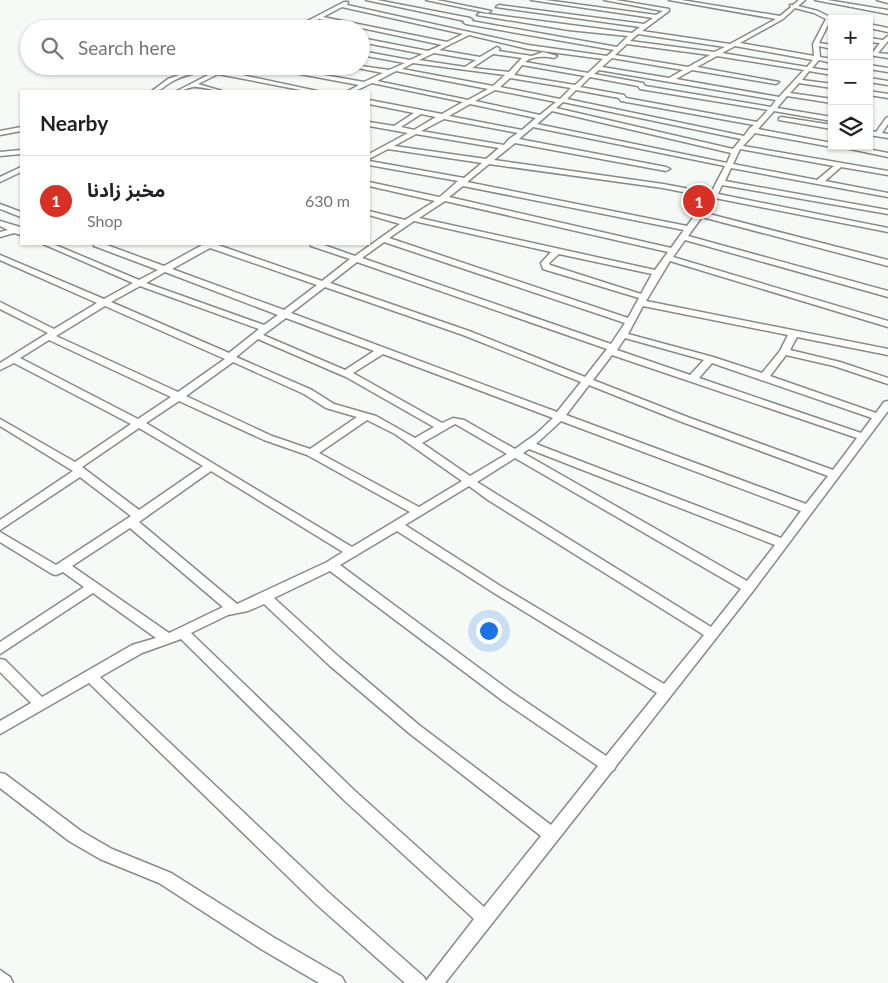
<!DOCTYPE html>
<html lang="en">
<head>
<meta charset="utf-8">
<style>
	body { margin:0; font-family:Lato,"Noto Sans Arabic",sans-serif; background:#f6f6f6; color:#202124 }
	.controls { position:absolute; right:15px; top:15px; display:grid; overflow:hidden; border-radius:0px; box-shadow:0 1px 4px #0004 }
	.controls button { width:45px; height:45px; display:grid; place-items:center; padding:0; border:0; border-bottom:1px solid #e0e0e0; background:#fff; color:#202124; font:25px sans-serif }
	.you { position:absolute; left:488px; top:630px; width:18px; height:18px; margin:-12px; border:4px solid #fff; border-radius:50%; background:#1a73e8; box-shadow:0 0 0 8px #1a73e833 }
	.badge { display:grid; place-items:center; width:32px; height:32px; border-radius:50%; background:#d93025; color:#fff; font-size:16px; font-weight:700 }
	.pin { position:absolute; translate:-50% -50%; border:2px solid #fff; box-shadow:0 1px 5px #0006 }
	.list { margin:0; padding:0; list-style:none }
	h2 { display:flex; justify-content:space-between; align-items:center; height:65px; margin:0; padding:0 20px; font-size:21px }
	h2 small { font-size:16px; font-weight:400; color:#757577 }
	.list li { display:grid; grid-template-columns:32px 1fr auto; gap:15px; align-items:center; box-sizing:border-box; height:90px; padding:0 20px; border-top:1px solid #e0e0e0 }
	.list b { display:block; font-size:19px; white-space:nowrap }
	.list p { margin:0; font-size:16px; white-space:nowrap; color:#757577 }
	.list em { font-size:16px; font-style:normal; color:#757577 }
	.icon { flex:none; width:28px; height:28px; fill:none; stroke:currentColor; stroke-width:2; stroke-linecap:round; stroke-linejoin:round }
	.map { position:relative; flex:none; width:888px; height:983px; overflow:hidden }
	.search { position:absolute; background:#fff; box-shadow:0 1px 4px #0004; left:20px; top:20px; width:350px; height:55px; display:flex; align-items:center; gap:12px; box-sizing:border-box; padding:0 18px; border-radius:28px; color:#757577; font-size:19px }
	.panel { position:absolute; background:#fff; box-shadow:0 1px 4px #0004; left:20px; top:90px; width:350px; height:155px; border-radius:0px }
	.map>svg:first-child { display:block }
</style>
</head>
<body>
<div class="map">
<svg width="888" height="983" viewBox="0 0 888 983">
	<rect width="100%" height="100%" fill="#f5faf6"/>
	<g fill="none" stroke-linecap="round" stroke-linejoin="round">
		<g stroke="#878b87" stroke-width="3">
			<path id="street" d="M366,0H377L470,18L473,20L471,21L617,47L628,36L569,30L477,15L480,13L632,33L640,27L496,7L499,5L644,24L653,18L531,0H545L656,15L663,11L604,0H616L669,9V11L642,31L730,44L776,19L669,0H681L780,16L791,7L790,5H793L799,0H805L798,6L818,11L834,19L830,21L819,43L832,45V49L819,46L820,57L832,59V63L819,60L812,68L832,71V75L809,71L802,80L832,84V88L799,83L790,93L832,99V103L787,96L777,108L832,117V121L774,111L758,129L832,143V146H835L832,147L755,133L743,146L888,171V175L841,167L825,181L888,193V197L731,168L725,181L888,210V214L722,185L718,194L888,228V232L715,198L705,213L888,260V266L702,217L688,236L888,291V297L685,240L673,257L888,321V327L670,261L646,301L888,349V355L797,337L790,350L840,362L888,378V384L834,366L786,355L770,376L876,413L884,402L888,401V411L753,591L616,766L614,770L612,771L445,983H405L316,904L89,683L0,734V721L31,703L0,672V659L5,660L42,697L132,645L156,638L93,593L0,654V642L84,587L63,572L56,575L52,574L0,542V532L56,565L131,516L80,477L0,530V520L73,471L0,426V419L75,462L131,424L14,363L0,370V363L48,333L0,309V302L54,329L97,303L0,260V255L104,299L133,283L43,244H53L139,280L158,270L94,246L93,244H104L164,266L204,244H215L322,281L350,259L311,246L310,244H321L355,256L400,224L369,215V211L405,220L435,201L369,186V182L439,197L441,196L458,181L369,165V161L464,178L482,163L388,149L369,159V154L408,133L369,126V122L394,126L414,113L369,104V100L442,114L463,102L372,83L355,91H348L359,85L257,66H272L364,82L383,73L347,66H361L389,70L405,63L361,55V51L410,60L423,54L361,42V38L428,51L442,45L319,19L300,29H292L344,2H348L347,5L528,45L607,56L614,50L466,24L463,22L465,21ZM342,7L463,34L447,42L323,17ZM795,8L814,13L826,19L813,44L814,56L740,43L783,19ZM638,34L725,47L714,52L630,41ZM469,35L528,49L603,59L588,73L525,62C532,56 545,56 554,58L557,56L543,52L532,56L498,51L500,49L497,47L480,57L439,50ZM627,44L710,55L688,67L615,55ZM735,46L813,60L807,67L722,53ZM434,53L476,60L465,67L419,60ZM493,54L522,58L509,72L472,68ZM717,56L804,70L779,97L676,79L692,70L776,84L779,82L697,67ZM612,58L683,70L669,78L602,67ZM413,63L505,75L493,86L402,69ZM522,65L585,76L575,85L514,75ZM599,70L776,100L771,107L645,86L643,83L594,74ZM396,71L488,89L468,100L377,81ZM590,77L638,86L640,89L768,110L757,122L626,98L624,95L580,87ZM510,78L571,88L560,99L500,87ZM495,90L556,102L540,115L475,101ZM576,90L619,98L621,101L754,125L749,129L744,136L567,99ZM563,102L741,139L733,149L556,108ZM470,104L536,118L522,130L449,116ZM552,111L731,153L727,163L537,124ZM421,114L436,117L414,130L401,127ZM444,119L518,133L509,139L504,145L421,131ZM533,127L725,166L711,193L663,184L494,160L515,143L666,171L670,169L666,167L519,139ZM416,134L499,148L486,159L394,146ZM740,149L834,166L817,180L733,164ZM489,164L663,188L708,197L687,226L467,182ZM463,186L684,230L671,248L449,197ZM445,201L668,252L655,270L419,218ZM414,221L551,252L541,263L543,269L639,298L628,318L389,238ZM384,242L625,323L611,344L362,258ZM210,248L317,285L284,310L172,269ZM559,254L652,274L641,294L550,265L549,263ZM357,262L607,349L585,377L469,331L330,283ZM165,272L278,315L264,325L146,283ZM140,286L259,329L229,353L111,302ZM325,287L463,335L581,382L557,412L291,313ZM105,306L225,359L178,392L56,336ZM643,306L788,335L780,351L762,373L713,357L628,334ZM286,318L374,351L345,370L263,335ZM625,338L704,360L690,375L617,350ZM258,339L346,377L434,427L415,438L376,416L334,404L312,390L236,357ZM49,340L171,397L138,419L20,358ZM383,354L553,418L536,434L515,449L464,420L453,418L442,423L353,373ZM612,355L857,438L833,470L690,418L593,380ZM233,362L304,394L326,408L357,417L310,449L272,436L186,396ZM712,363L872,418L861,433L699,378ZM589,385L682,422L828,476L806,504L566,415ZM179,401L264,440L307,455L410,512L352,547L146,423ZM367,420L395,434L462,481L419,507L319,453ZM561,421L801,511L781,538L536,444ZM455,424L457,425L507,454L470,476L422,443ZM139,428L203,466L139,510L82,467ZM529,449L775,545L747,581L523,453ZM515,458L741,589L711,627L477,482ZM211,471L343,552L327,562L237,604L139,522ZM469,486L488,500L704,635L664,684L502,587L405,525ZM130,528L223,607L169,633L72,566ZM397,531L494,593L657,693L606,756L513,693L340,565ZM330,571L503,701L598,766L551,825L419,725L339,657L274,598ZM264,604L329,665L409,733L541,836L484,907L355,791L191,633L228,615L248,611ZM181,639L345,801L474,919L426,981L424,977L328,892L100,677L142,653Z
				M426,0H437L491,11L488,13Z
				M815,0H827L888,10V14Z
				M877,0H888V3Z
				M113,23L136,27L139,29L111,26Z
				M869,24L888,28V32L869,28Z
				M888,36V41L878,53L888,54V58L869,55V51L873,52L880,43L869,42V38L883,40Z
				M869,65L888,68V72L869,69Z
				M201,67L220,69L223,71L317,91H306L218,74L198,84L222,91C213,91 200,86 193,87C187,88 183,91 177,91L212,73C199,70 185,75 173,81C165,85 161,92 152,91L168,79Z
				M869,78L888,81V85L869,82Z
				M869,91L888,94V98L869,95Z
				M781,117L832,125V129L779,120V118Z
				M888,117V124L882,133L888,134V138L869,135V131L876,132L886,118Z
				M21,127V131L0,135V131Z
				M836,146H852L888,153V157Z
				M21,150V154L0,156V152Z
				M21,167V172L0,182V177Z
				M0,204L21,212V217L0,209Z
				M0,221L20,227L21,235L14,233L0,237V232L8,230L0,226Z
				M0,773L5,774L81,831L112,849L171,873L273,937L342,977L345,983H319L261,949L159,883L100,859L69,841L0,788Z
				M0,970L10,977L13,983H0Z"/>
		</g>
		<use href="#street" fill="#fff" fill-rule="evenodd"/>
	</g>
</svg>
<div class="controls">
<button>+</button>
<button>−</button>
<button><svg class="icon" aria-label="layers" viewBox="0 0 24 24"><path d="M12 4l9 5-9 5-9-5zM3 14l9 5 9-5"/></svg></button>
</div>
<div class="you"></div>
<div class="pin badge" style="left:699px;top:201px">1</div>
<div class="search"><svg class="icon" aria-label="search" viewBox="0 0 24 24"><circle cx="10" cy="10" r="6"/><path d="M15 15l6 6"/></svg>Search here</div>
<section class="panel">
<h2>Nearby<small></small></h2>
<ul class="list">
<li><span class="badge">1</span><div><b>مخبز زادنا</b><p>Shop</p></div><em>630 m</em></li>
</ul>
</section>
</div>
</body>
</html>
